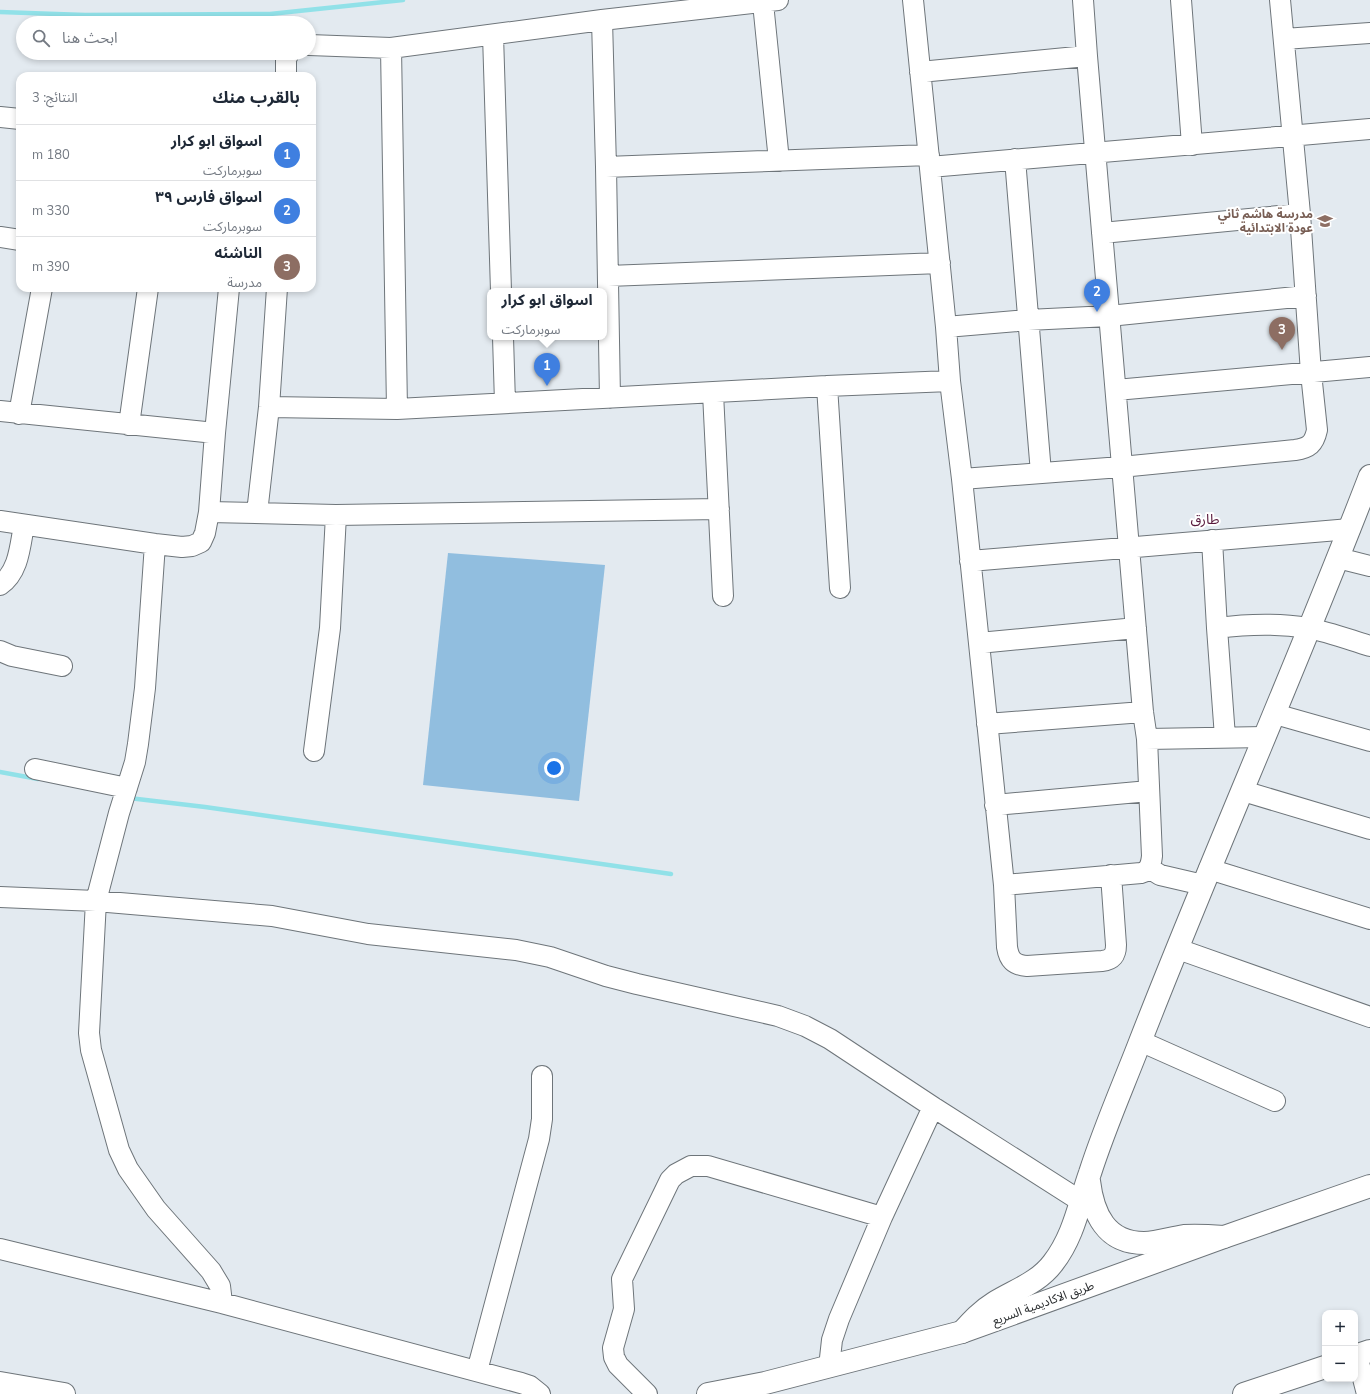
<!DOCTYPE html>
<html lang="ar">
<head>
<meta charset="utf-8">
<style>
	body { margin:0; font-family:"Nunito Sans","Noto Sans Arabic",sans-serif; background:#f6f6f7; color:#1f2937; direction:rtl }
	.controls { position:absolute; right:12px; bottom:12px; display:grid; overflow:hidden; border-radius:8px; box-shadow:0 2px 6px #0003 }
	.controls button { width:36px; height:36px; display:grid; place-items:center; padding:0; border:0; border-bottom:1px solid #e0e1e3; background:#fff; color:#1f2937; font:20px sans-serif }
	.you { position:absolute; left:554px; top:768px; width:14px; height:14px; margin:-10px; border:3px solid #fff; border-radius:50%; background:#1a73e8; box-shadow:0 0 0 6px #1a73e833 }
	.badge { display:grid; place-items:center; width:26px; height:26px; border-radius:50%; background:#c8468d; color:#fff; font-size:13px; font-weight:700 }
	.pin { position:absolute; translate:-50% -33px; filter:drop-shadow(0 1px 2px #0008) }
	.pin::after { content:''; position:absolute; top:21px; width:14px; height:12px; background:inherit; clip-path:polygon(0 0,100% 0,50% 100%) }
	.popup { position:absolute; left:487px; top:288px; width:120px; height:52px; box-sizing:border-box; display:grid; place-content:center; border-radius:8px; background:#fff; filter:drop-shadow(0 1px 3px #0005); font-size:13px; white-space:nowrap; color:#747a83 }
	.popup b { font-size:15px; color:#1f2937 }
	.popup::after { content:''; position:absolute; left:50%; top:100%; margin-left:-8px; border:8px solid transparent; border-top-color:#fff }
	.list { margin:0; padding:0; list-style:none }
	h2 { display:flex; justify-content:space-between; align-items:center; height:52px; margin:0; padding:0 16px; font-size:17px }
	h2 small { font-size:13px; font-weight:400; color:#747a83 }
	.list li { display:grid; grid-template-columns:26px 1fr auto; gap:12px; align-items:center; box-sizing:border-box; height:56px; padding:0 16px; border-top:1px solid #e0e1e3 }
	.list b { display:block; font-size:15px; white-space:nowrap }
	.list p { margin:0; font-size:13px; white-space:nowrap; color:#747a83 }
	.list em { font-size:13px; font-style:normal; color:#747a83 }
	.icon { flex:none; width:22px; height:22px; fill:none; stroke:currentColor; stroke-width:2; stroke-linecap:round; stroke-linejoin:round }
	.map { position:relative; flex:none; width:1370px; height:1394px; overflow:hidden; direction:ltr }
	.search { position:absolute; background:#fff; box-shadow:0 2px 6px #0003; left:16px; top:16px; width:300px; height:44px; display:flex; align-items:center; gap:10px; box-sizing:border-box; padding:0 14px; border-radius:22px; color:#747a83; font-size:15px }
	.panel { position:absolute; background:#fff; box-shadow:0 2px 6px #0003; left:16px; top:72px; width:300px; height:220px; border-radius:12px; direction:rtl }
	.map>svg:first-child { display:block }
</style>
</head>
<body>
<div class="map">
<svg width="1370" height="1394" viewBox="0 0 1370 1394">
	<rect width="100%" height="100%" fill="#e3eaf0"/>
	<path fill="#91bedf" d="M448,553L605,565L579,801L423,785Z"/>
	<g fill="none" stroke-linecap="round" stroke-linejoin="round">
		<path stroke="#91e1e8" stroke-width="4.5" d="M0,12L85,15L270,14L403,0
			M0,772L38,779
			M129,798L205,807L671,874"/>
		<g stroke="#6e757a" stroke-width="22">
			<path id="minor" d="M913,0L946,327L950,381L962,479L1004,885L1007,947C1009,960 1014,965 1027,966L1102,961C1112,960 1116,955 1116,945L1111,875
				M1181,0L1192,145
				M763,3L779,161
				M602,20L606,167L610,398
				M493,35L501,291
				M1284,39L1370,33
				M309,45L391,48L602,20L778,0
				M391,48L397,409
				M920,72L1087,56
				M286,76V59L289,53
				M0,117L20,119
				M1015,159L1041,473
				M606,167L929,155
				M930,167L1370,129
				M1102,233L1300,214
				M0,237L20,240
				M608,276L940,263
				M946,327L1028,320L1109,316L1306,296
				M503,337L505,403
				M827,386L840,588
				M1116,390L1370,367
				M713,393L723,596
				M269,407L397,409L827,386L950,381
				M0,411L215,433
				M19,414L42,288
				M129,425L148,288
				M962,479L1121,467L1295,450C1309,448 1314,444 1317,430L1311,373L1300,214L1280,0
				M209,512L336,515L719,509
				M257,513L269,407L277,288
				M0,521L155,544L182,547L192,546L201,542L205,533L209,512L215,433L229,288
				M1212,540L1217,628L1225,737
				M155,544L145,688L138,744L135,762L119,813L96,901L89,1033L91,1050L119,1150L128,1169L156,1209L211,1271L220,1286L222,1303
				M1338,558L1370,566
				M970,561L1350,529
				M0,585C19,572 20,546 24,525
				M1217,628C1247,624 1278,623 1308,628C1329,632 1350,640 1370,646
				M979,643L1136,628
				M0,651L12,656L62,666
				M1275,714L1370,741
				M987,724L1143,712
				M1147,739L1265,737
				M314,751L330,628L336,515
				M35,769L127,788
				M1243,791L1370,829
				M995,805L1149,791
				M1149,868L1160,875L1203,885
				M1209,869L1370,919
				M1004,885L1141,873C1149,871 1151,865 1152,856L1147,739L1143,712L1087,56L1083,0
				M0,897L96,901L272,916L368,934L516,950L550,957L606,976L637,984L778,1016L805,1026L830,1039L933,1107L1082,1202
				M1178,949L1370,1017
				M1140,1041L1275,1101
				M0,1249L222,1303L521,1383L530,1386L540,1394
				M1357,1355L1367,1394
				M829,1367L832,1340L839,1319L882,1217L933,1107
				M477,1371L539,1139L542,1119V1076
				M647,1394L618,1365L614,1357L613,1348L624,1309L622,1279L670,1180L676,1174L691,1166H708L882,1217"/>
		</g>
		<g stroke="#6e757a" stroke-width="24">
			<path id="major" d="M1089,1181C1093,1214 1106,1243 1144,1243C1157,1243 1171,1238 1184,1236C1197,1235 1211,1236 1224,1237
				M962,1332C972,1321 981,1311 994,1303C1015,1290 1038,1283 1053,1263C1074,1236 1079,1204 1090,1173C1104,1129 1123,1086 1140,1042C1214,852 1297,666 1370,476"/>
		</g>
		<g stroke="#6e757a" stroke-width="24">
			<path id="highway" d="M1355,1356L1370,1351
				M0,1383L64,1394
				M708,1394L765,1383L962,1332L1224,1237L1370,1186
				M1244,1394L1325,1367"/>
		</g>
		<use href="#minor" stroke="#fff" stroke-width="20"/>
		<use href="#major" stroke="#fff" stroke-width="22"/>
		<use href="#highway" stroke="#fff" stroke-width="22"/>
	</g>
	<defs>
		<g id="school-bare" transform="scale(1.2)"><path d="M0-5L7-2L0 1L-7-2ZM-4 1L0 2.5L4 1V4Q0 6-4 4Z" fill="#8d6e63" stroke="#fff" stroke-width="2.5" paint-order="stroke"/></g>
	</defs>
	<g fill-rule="evenodd">
		<use href="#school-bare" x="1325" y="221"/>
	</g>
	<g text-anchor="middle" dominant-baseline="central" stroke-width="4" stroke-linejoin="round" paint-order="stroke">
		<g font-size="12" font-weight="bold" fill="#785e54" stroke="#fff" text-anchor="end">
			<text x="1313" y="214">مدرسة هاشم ثاني<tspan x="1313" dy="14">عودة الابتدائية</tspan></text>
		</g>
		<g font-size="12" fill="#292c2e" stroke="#fff">
			<text transform="translate(1043 1303) rotate(-20)">طريق الاكاديمية السريع</text>
		</g>
		<g font-size="14" fill="#57183b" stroke="#fff">
			<text x="1205" y="519">طارق</text>
		</g>
	</g>
</svg>
<div class="controls">
<button>+</button>
<button>−</button>
</div>
<div class="you"></div>
<div class="pin badge" style="left:547px;top:386px;background:#3f7fe0">1</div>
<div class="popup"><b>اسواق ابو كرار</b>سوبرماركت</div>
<div class="pin badge" style="left:1097px;top:312px;background:#3f7fe0">2</div>
<div class="pin badge" style="left:1282px;top:350px;background:#8d6e63">3</div>
<div class="search"><svg class="icon" aria-label="search" viewBox="0 0 24 24"><circle cx="10" cy="10" r="6"/><path d="M15 15l6 6"/></svg>ابحث هنا</div>
<section class="panel">
<h2>بالقرب منك<small>النتائج: 3</small></h2>
<ul class="list">
<li><span class="badge" style="background:#3f7fe0">1</span><div><b>اسواق ابو كرار</b><p>سوبرماركت</p></div><em>180 m</em></li>
<li><span class="badge" style="background:#3f7fe0">2</span><div><b>اسواق فارس ٣٩</b><p>سوبرماركت</p></div><em>330 m</em></li>
<li><span class="badge" style="background:#8d6e63">3</span><div><b>الناشئه</b><p>مدرسة</p></div><em>390 m</em></li>
</ul>
</section>
</div>
</body>
</html>
